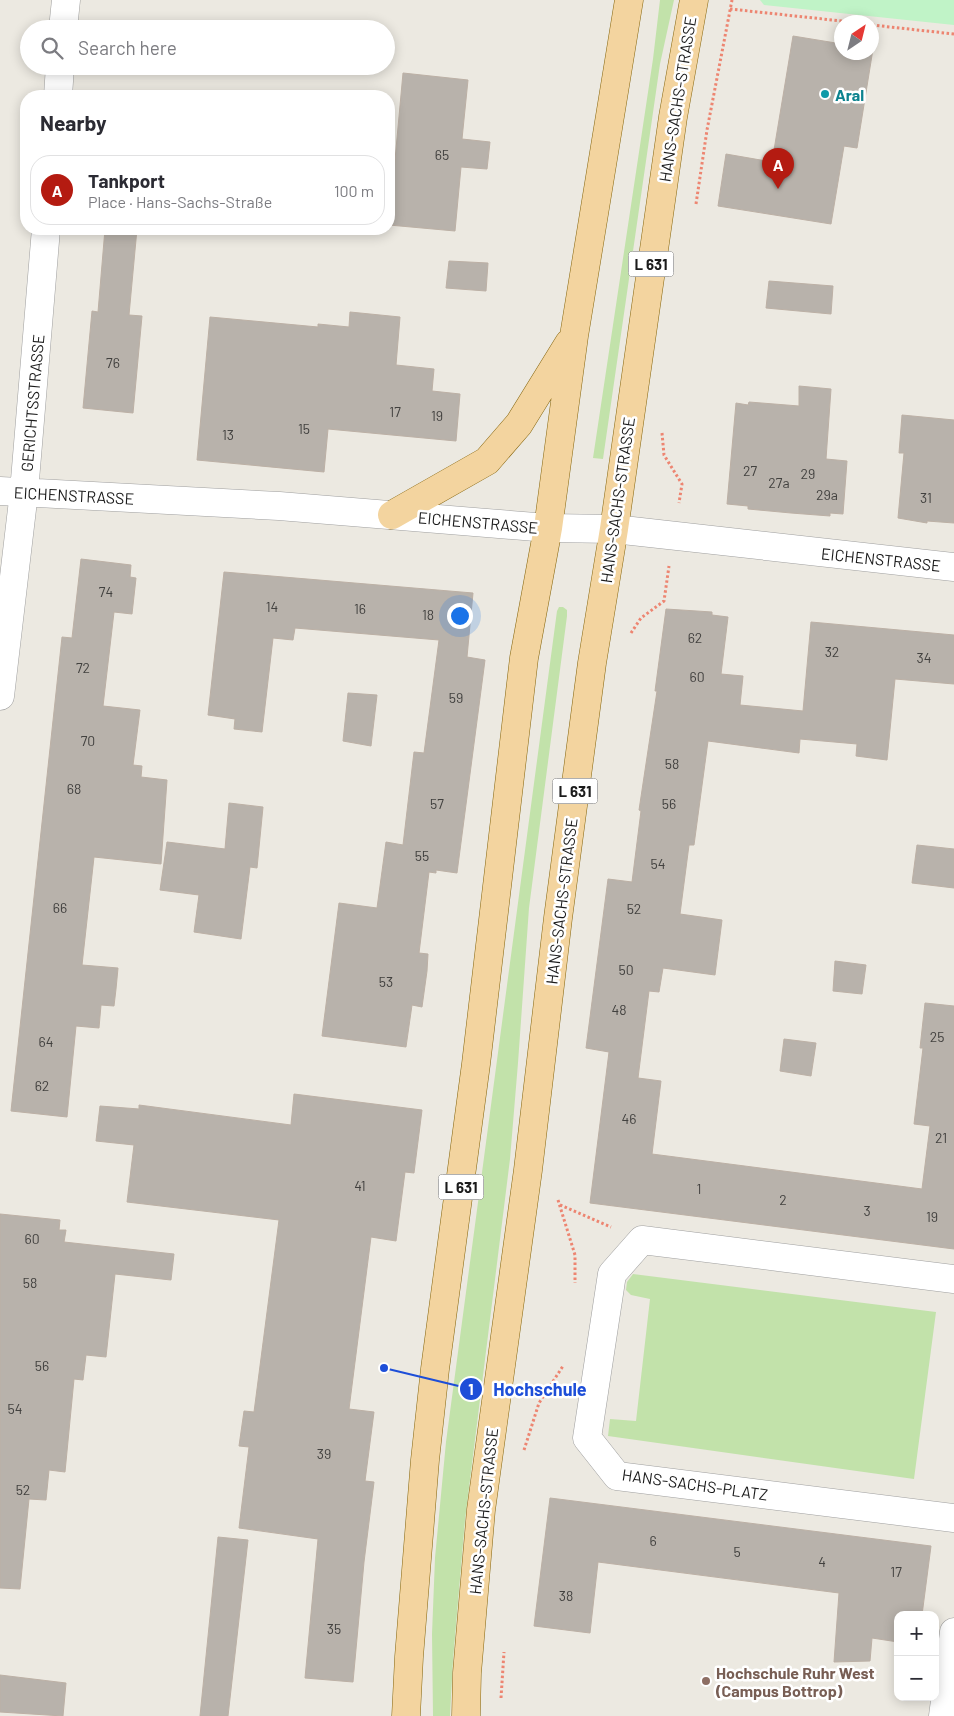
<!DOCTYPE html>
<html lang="en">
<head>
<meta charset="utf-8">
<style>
	body { margin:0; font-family:Barlow,sans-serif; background:#f2f2f3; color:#2b2b33 }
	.controls { position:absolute; right:15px; bottom:15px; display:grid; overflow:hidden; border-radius:10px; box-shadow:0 2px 12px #0003 }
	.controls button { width:45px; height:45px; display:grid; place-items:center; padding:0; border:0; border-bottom:1px solid #e1e1e2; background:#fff; color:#2b2b33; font:25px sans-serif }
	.compass { position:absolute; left:834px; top:15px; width:45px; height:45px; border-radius:50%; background:#fff; box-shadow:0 2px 12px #0003; rotate:35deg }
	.you { position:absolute; left:459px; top:615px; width:18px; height:18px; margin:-12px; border:4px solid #fff; border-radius:50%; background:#1a73e8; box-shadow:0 0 0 8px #1a73e833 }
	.badge { display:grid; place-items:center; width:32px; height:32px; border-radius:50%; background:#b41b11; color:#fff; font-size:16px; font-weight:700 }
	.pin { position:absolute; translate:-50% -41px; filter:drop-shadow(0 1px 2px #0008) }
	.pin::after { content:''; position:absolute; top:26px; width:18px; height:15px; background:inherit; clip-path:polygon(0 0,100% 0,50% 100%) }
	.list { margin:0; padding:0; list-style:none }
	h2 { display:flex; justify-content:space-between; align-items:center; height:65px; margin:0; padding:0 20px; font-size:21px }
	h2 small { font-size:16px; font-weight:400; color:#7c7c81 }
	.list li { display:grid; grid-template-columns:32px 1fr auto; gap:15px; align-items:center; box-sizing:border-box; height:70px; margin:0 10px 10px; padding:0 10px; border:1px solid #e1e1e2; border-radius:20px }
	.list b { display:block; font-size:19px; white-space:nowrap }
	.list p { margin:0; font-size:16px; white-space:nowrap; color:#7c7c81 }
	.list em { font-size:16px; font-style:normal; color:#7c7c81 }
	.icon { flex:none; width:28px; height:28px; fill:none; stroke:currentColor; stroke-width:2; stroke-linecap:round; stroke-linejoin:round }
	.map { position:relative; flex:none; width:954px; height:1716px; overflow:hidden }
	.search { position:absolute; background:#fff; box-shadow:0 2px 12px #0003; left:20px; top:20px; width:375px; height:55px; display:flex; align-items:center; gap:12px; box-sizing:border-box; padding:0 18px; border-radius:28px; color:#7c7c81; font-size:19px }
	.panel { position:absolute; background:#fff; box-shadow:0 2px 12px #0003; left:20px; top:90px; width:375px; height:145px; border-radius:20px }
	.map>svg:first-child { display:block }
</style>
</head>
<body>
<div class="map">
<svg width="954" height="1716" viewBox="0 0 954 1716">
	<rect width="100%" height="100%" fill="#ece9e1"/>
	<path fill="#c2e2aa" d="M660,0H674L660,64L603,459L593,458L653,59Z
		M559,607H563L567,610V616L529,908L518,1063L510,1159L465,1520L453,1660L450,1716H433L432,1634L435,1558L446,1442L557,611Z
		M633,1274L936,1312L914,1479L608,1436L610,1419L636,1421L650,1299L631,1295L626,1290L627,1282Z"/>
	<path fill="#c0f3c7" d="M760,0H954V25L764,5Z"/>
	<path fill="#b8b2ab" stroke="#bcb0a5" d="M793,36L842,44V52H872V48L873,49L857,148L844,146L831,224L718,206L726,154L772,162Z
		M403,73L468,80L462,139L490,142L487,169L461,167L455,231L389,225Z
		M105,229H137L129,315L142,316L133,413L83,408L92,311L98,312Z
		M449,261L488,263L486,291L446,288Z
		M769,281L833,286L831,314L766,308Z
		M350,312L400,317L396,365L434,369L432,391L460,394L456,441L328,429L324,472L197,460L210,317L318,327V324L349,327Z
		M799,386L831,389L826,459L847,461L843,514L830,513V516L791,513L748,509V506L727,504L736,403L748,405L749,402L799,406Z
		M902,415L954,420V523L927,521V523L898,518L904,453H899Z
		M81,559L131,565L130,577L136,578L132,614L114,612L103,706L140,710L133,765L142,766L141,777L167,780L161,864L94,857L82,965L118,968L116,989L114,1006L101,1005L99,1028L76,1026L67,1117L11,1111L62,637L72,638Z
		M224,572L473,593L467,657L485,660L457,873L436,870V873L429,872L419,953L428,954L427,971L422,1007L412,1005L406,1047L322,1036L339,903L377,908L386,842L403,845L414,752L424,753L439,640L295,628L293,640L273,638L262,732L234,729L235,719L208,715Z
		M666,609L712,612V615L728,617L721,674L743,676L740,705L803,711L811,622L954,635V684L895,679L887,760L856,756L857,744L800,739L799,753L708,741L694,845H689L680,914L722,920L715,975L663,968L659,992L649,991L638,1078L661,1081L652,1154L922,1189L930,1126L914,1124L923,1048H920L925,1003L954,1006V1249L590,1203L609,1052L586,1048L608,879L632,882L641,811L639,810L657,691H655Z
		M348,693L377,695L371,746L343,741Z
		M229,803L263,807L257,868L250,867L241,939L194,932L199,895L160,890L167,842L225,849Z
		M917,845L954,849V888L912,883Z
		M835,961L866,965L862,994L833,991Z
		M784,1039L816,1043L811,1076L780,1071Z
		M294,1094L422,1110L414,1173L405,1172L396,1241L371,1237L349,1409L374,1412L365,1481L374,1482L364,1562L353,1682L305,1678L318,1539L239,1528L249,1447L239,1446L244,1411L254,1412L279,1220L127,1202L134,1145L96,1141L100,1106L139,1109V1105L291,1125Z
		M0,1214L60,1220L59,1230H66L64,1242L174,1254L171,1280L115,1274L106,1357L86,1355L83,1380L74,1379L65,1472L49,1470L46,1500L29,1499L20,1589L0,1588Z
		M550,1498L931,1546L922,1615H898V1642L872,1638L870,1661L834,1662L839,1593L598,1562L590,1633L534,1626Z
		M218,1537L248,1540L228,1716H200Z
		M0,1675L66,1683L63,1716L0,1712Z"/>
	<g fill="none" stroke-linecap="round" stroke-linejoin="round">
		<g stroke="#9f9f9f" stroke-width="29">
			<path id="street" d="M63,29L66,0
				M58,96L60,66
				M0,491L279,506L548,528L614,529L954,567
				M0,696L24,492L46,229
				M954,1279L642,1240L612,1274L587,1438L617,1476L954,1518
				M943,1716L954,1632"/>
		</g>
		<g stroke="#85650d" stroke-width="29">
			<path id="primary" d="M392,515L487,461L519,424L569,343
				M406,1716L409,1657L425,1460L435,1369L476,1064L524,658L548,528L574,336L629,0
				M466,1716L467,1673L481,1510L528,1170L558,918L592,663L614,529L673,117L694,0"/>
		</g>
		<path stroke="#ed8571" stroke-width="3" stroke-dasharray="2.5 2.5" stroke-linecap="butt" d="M730,9L851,22
			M872,25L954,34
			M696,204L707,130L732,0
			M662,433L664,455L682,484L679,503
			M631,633L641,618L664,601L669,566
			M558,1200L575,1255V1283
			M560,1205L611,1227
			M524,1450L539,1403L563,1366
			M501,1698L504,1652"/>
		<use href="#street" stroke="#fff" stroke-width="28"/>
		<use href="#primary" stroke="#f3d49f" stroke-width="28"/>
	</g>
	<circle fill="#0f9aa8" stroke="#fff" stroke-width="2" cx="825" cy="94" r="5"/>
	<circle fill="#8d6e63" stroke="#fff" stroke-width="2" cx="706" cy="1681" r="5"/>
	<g text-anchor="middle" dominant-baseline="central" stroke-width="5" stroke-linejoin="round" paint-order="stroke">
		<g font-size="14" fill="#42413f">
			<text x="442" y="154">65</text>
			<text x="113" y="362">76</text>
			<text x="395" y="411">17</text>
			<text x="437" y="415">19</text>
			<text x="304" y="428">15</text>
			<text x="228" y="434">13</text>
			<text x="750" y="470">27</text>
			<text x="808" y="473">29</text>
			<text x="779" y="482">27a</text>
			<text x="827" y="494">29a</text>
			<text x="926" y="497">31</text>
			<text x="106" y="591">74</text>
			<text x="272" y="606">14</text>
			<text x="360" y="608">16</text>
			<text x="428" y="614">18</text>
			<text x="695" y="637">62</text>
			<text x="832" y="651">32</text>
			<text x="924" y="657">34</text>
			<text x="83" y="667">72</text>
			<text x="697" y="676">60</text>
			<text x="456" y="697">59</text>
			<text x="88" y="740">70</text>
			<text x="672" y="763">58</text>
			<text x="74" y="788">68</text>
			<text x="437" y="803">57</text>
			<text x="669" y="803">56</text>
			<text x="422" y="855">55</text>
			<text x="658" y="863">54</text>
			<text x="60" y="907">66</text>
			<text x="634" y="908">52</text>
			<text x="626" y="969">50</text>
			<text x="386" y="981">53</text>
			<text x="619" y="1009">48</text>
			<text x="937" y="1036">25</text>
			<text x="46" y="1041">64</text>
			<text x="42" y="1085">62</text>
			<text x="629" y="1118">46</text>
			<text x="941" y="1137">21</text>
			<text x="360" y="1185">41</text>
			<text x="699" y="1188">1</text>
			<text x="783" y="1199">2</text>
			<text x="867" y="1210">3</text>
			<text x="932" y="1216">19</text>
			<text x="32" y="1238">60</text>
			<text x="30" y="1282">58</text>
			<text x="42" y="1365">56</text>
			<text x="15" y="1408">54</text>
			<text x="324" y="1453">39</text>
			<text x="23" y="1489">52</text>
			<text x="653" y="1540">6</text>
			<text x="737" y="1551">5</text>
			<text x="822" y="1561">4</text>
			<text x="896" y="1571">17</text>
			<text x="566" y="1595">38</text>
			<text x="334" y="1628">35</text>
		</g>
		<g fill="#fff" stroke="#5f5f5f" stroke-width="1">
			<rect x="628.5" y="251.5" width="45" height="25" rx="4"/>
			<rect x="552.5" y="778.5" width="45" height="25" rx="4"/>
			<rect x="438.5" y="1174.5" width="45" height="25" rx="4"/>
		</g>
		<g font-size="15" font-weight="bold" fill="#1b1b1b">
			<text x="651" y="264">L 631</text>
			<text x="575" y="791">L 631</text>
			<text x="461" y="1187">L 631</text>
		</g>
		<g font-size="16" font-weight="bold" fill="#0d838f" stroke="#fff" text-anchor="start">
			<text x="835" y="94">Aral</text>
		</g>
		<g font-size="16" fill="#1b1b1b" stroke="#fff">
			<text transform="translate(677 99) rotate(-81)">HANS-SACHS-STRASSE</text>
			<text transform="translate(32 403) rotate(-85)">GERICHTSSTRASSE</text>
			<text transform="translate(74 495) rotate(3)">EICHENSTRASSE</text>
			<text transform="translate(617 500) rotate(-82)">HANS-SACHS-STRASSE</text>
			<text transform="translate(478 522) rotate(5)">EICHENSTRASSE</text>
			<text transform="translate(881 559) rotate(6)">EICHENSTRASSE</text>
			<text transform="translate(561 901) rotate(-83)">HANS-SACHS-STRASSE</text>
			<text transform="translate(695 1484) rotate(8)">HANS-SACHS-PLATZ</text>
			<text transform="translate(483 1511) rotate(-84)">HANS-SACHS-STRASSE</text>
		</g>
		<g font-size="16" font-weight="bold" fill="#785e54" stroke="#fff" text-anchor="start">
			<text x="716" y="1672">Hochschule Ruhr West<tspan x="716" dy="18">(Campus Bottrop)</tspan></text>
		</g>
	</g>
	<path fill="none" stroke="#1d4ed8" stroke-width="2" d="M384 1368L471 1389"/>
	<g fill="#1d4ed8" stroke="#fff" stroke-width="2">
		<circle cx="384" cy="1368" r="5"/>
		<circle cx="471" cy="1389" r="12"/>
	</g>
	<g font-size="15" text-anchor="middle" font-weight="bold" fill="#fff">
		<text x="471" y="1395">1</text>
	</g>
	<g font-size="18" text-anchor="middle" font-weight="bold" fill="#1d4ed8" stroke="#fff" stroke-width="5" stroke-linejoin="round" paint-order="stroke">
		<text x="540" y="1396">Hochschule</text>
	</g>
</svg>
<div class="controls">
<button>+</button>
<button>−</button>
</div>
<svg class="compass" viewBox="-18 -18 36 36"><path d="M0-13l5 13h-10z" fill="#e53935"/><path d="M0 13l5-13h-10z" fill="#7c7c81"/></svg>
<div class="you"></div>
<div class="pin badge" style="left:778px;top:189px">A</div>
<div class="search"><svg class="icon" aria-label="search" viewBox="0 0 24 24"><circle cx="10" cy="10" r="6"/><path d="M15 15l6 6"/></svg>Search here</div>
<section class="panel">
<h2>Nearby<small></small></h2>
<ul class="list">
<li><span class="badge">A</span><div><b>Tankport</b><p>Place · Hans-Sachs-Straße</p></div><em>100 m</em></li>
</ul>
</section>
</div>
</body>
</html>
